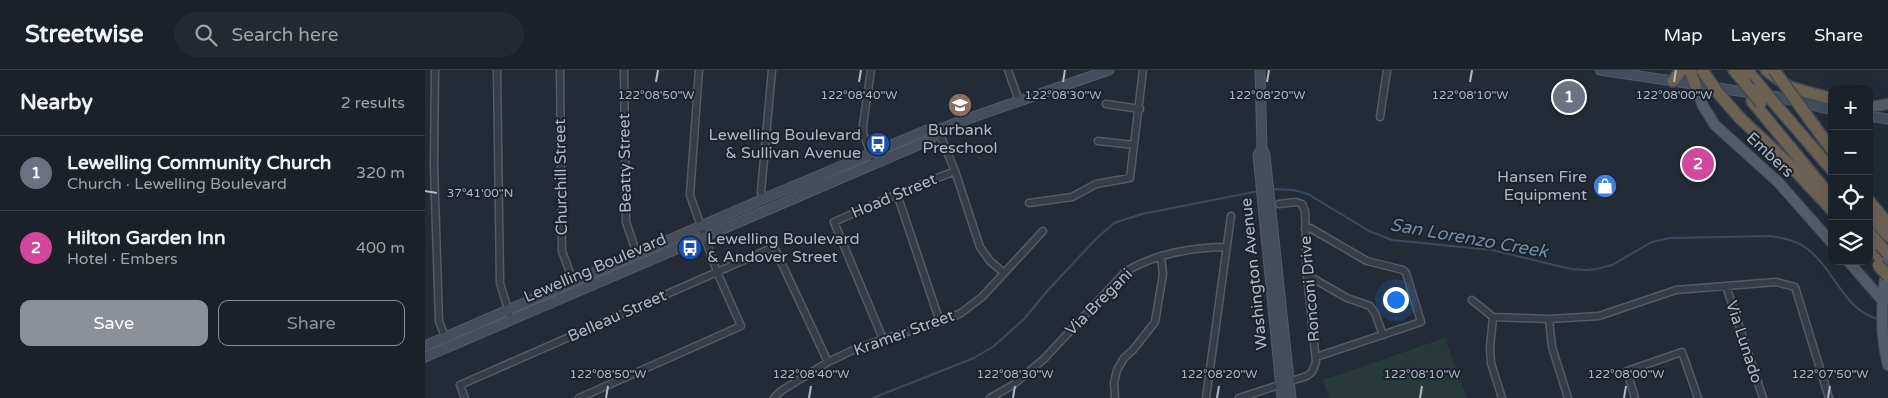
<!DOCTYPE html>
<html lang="en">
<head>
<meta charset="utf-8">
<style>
	body { margin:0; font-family:"Varela Round",sans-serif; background:#232930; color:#f1f3f6 }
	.controls { position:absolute; right:15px; top:15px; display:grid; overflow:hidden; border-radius:10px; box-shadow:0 5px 20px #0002 }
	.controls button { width:45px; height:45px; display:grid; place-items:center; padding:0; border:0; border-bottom:1px solid #383e45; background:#1a2128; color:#f1f3f6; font:25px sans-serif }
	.you { position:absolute; left:970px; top:229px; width:18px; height:18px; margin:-12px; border:4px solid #fff; border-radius:50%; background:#1a73e8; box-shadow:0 0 0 8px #1a73e833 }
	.badge { display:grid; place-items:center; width:32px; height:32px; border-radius:50%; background:#8c9099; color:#fff; font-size:16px; font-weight:700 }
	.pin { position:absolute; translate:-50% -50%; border:2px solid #fff; box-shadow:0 1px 5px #0006 }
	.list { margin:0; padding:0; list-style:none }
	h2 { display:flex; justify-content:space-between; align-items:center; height:65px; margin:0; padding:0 20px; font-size:21px }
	h2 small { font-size:16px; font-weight:400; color:#9fa3a8 }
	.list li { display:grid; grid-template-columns:32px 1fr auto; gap:15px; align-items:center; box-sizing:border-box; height:75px; padding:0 20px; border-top:1px solid #383e45 }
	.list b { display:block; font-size:19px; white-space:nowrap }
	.list p { margin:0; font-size:16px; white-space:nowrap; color:#9fa3a8 }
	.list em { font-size:16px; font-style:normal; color:#9fa3a8 }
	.actions { display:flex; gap:10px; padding:15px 20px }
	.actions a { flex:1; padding:11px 0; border:1px solid #8c9099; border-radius:10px; text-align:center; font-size:18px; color:#8c9099 }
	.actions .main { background:#8c9099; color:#fff }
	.icon { flex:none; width:28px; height:28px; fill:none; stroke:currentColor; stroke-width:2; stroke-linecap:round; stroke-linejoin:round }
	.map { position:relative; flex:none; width:1463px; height:328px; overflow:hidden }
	header { display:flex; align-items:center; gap:30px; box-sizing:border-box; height:70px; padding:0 25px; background:#1a2128; border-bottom:1px solid #383e45 }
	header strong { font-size:24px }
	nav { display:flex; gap:28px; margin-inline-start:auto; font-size:18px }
	.search { width:350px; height:45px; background:#232930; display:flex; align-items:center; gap:12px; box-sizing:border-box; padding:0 18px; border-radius:28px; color:#9fa3a8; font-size:19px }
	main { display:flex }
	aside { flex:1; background:#1a2128 }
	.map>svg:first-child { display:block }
</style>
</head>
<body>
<header>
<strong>Streetwise</strong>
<div class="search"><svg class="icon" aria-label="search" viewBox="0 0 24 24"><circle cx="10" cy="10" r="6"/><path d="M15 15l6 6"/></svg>Search here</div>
<nav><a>Map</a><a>Layers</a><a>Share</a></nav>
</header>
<main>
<aside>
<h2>Nearby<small>2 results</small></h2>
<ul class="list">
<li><span class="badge" style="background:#6b7280">1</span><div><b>Lewelling Community Church</b><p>Church · Lewelling Boulevard</p></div><em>320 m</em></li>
<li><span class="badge" style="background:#d1479c">2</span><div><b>Hilton Garden Inn</b><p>Hotel · Embers</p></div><em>400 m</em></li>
</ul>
<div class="actions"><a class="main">Save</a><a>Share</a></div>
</aside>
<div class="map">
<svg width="1463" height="328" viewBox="0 0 1463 328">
	<rect width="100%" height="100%" fill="#232c36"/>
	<path fill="#273a39" d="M1020,268L1042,328H904L898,310Z"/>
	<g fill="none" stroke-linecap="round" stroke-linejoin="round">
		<path stroke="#394a5f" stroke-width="2" d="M846,119L868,120L883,124L944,161L967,170L1067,180L1146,199L1160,200L1172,199L1187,195L1227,172L1245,168L1345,166C1359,168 1373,171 1385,181C1410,201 1419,240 1453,249
			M448,328L549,288L569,276L599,249L623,220L671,169L689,153L717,144L834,121"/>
		<g stroke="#545b65" stroke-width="9">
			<path id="minor" d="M10,0L9,96L14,251L20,267
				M72,0L75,213L84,243
				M135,0L137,181L148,211
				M199,0L201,152L212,184
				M446,0L438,55V63L447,87
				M583,0L594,31
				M681,34L715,39
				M955,47L962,0
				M513,60L530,101L555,177L565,191L579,203
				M673,71L709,75
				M472,124L515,252
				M338,129L336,122L347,0
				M604,133L647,127L671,114L705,108L718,0
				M880,159L885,158L942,191L978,200L981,203L996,252L891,287
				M882,205L922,228L945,236L950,243L958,265
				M1301,216L1338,328
				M1047,230L1068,247
				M1068,247L1124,249L1174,246L1251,220L1351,212L1370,217L1404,328
				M1068,247L1065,278L1066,293L1077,328
				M1124,249L1127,277L1143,328
				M458,269L409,152L472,124L530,101
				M40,328L35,315L349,177L403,292
				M154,328L316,256L292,202L265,125L274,0
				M349,328L356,321L403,292L426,281L458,269L515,252L536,243L557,227L618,161
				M565,328L588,315L619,289L700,202C729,184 768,177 802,177
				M690,328L689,313L692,300L699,288L708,280L730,252L738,204L736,187
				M781,328L806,146
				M814,328L882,306L887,302L891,292L882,205L880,141L877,134L871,132L854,134
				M1210,328L1202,301L1257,282L1273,328"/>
		</g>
		<g stroke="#545b65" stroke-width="11">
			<path id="secondary" d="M835,0L837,78L840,85L866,328
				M1175,0L1353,27L1407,40
				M1444,46L1463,49
				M837,78L833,85L857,328
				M0,276L338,129L502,60H513L542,49L684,0
				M0,287L505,70L513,60"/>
		</g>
		<g stroke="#424953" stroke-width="12">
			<path id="primary" d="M1270,14L1278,36L1290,55L1353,112L1407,173
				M1451,36L1463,34
				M1463,183C1458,221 1453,258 1463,295
				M1423,191L1458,231"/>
		</g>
		<g stroke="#414852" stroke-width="14">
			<path id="motorway" d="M1265,0L1270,14
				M1309,0L1320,13
				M1322,0L1335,16
				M1341,0L1364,17L1407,29
				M1248,11L1256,0
				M1327,31L1407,128
				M1351,35L1407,100
				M1315,48L1364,94L1407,140
				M1385,50L1407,80
				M1444,131L1463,154
				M1444,144L1463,166
				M1444,162L1455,175
				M1444,174L1454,186"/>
		</g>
		<use href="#minor" stroke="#363d47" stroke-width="6"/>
		<use href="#secondary" stroke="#444d5a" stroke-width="9"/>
		<use href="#primary" stroke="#545c67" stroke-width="10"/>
		<use href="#motorway" stroke="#6c6254" stroke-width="11"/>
		<g stroke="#414852" stroke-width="14" stroke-linecap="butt">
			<path id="motorway-bridge" d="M1277,0L1293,23L1315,48
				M1349,0L1385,50
				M1320,13L1336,33
				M1335,16L1351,35
				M1455,175L1463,184
				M1453,195L1463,206"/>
		</g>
		<use href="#motorway-bridge" stroke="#6c6254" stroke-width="11"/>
	</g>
	<path fill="none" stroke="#b1b8c3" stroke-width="2" d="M231,12L233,0M434,12L436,0M638,12L640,0M842,12L844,0M1045,12L1047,0M1249,12L1251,0M0,121L12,123M181,328L183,316M384,328L386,316M588,328L590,316M792,328L794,316M995,328L997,316M1199,328L1201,316M1403,328L1405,316"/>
	<defs>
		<g id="school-disc" transform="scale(1.25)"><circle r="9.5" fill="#8d6e63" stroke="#1b222c"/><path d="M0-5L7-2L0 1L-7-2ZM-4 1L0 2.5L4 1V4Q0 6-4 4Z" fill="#fff"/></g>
		<g id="bus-disc" transform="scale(1.25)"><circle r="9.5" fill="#1a4fb4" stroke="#1b222c"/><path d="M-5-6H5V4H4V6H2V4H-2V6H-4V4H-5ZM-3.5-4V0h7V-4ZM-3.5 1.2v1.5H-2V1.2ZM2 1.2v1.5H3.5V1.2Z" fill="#fff"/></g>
		<g id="shop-disc" transform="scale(1.25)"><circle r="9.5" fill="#3f7fe0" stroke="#1b222c"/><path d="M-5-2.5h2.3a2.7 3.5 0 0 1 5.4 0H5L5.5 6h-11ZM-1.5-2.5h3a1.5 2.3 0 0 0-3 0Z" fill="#fff"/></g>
	</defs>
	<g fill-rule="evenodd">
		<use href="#school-disc" x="535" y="35"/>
		<use href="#bus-disc" x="453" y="74"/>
		<use href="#shop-disc" x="1180" y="116"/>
		<use href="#bus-disc" x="265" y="178"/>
	</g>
	<g text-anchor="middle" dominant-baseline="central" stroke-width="4" stroke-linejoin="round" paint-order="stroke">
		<g font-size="16" fill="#b1b8c3" stroke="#1b222c" text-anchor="end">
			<text x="535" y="60" text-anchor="middle">Burbank<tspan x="535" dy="18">Preschool</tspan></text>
			<text x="436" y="65">Lewelling Boulevard<tspan x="436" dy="18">&amp; Sullivan Avenue</tspan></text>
			<text x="1162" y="107">Hansen Fire<tspan x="1162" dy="18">Equipment</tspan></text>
			<text x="282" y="169" text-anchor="start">Lewelling Boulevard<tspan x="282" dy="18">&amp; Andover Street</tspan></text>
		</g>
		<g font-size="16" fill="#b1b8c3" stroke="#1b222c">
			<text transform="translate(1345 85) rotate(43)">Embers</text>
			<text transform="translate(200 93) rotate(-91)">Beatty Street</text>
			<text transform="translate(136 107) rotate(-91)">Churchill Street</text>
			<text transform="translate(469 126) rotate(-23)">Hoad Street</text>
			<text transform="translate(170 198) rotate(-23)">Lewelling Boulevard</text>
			<text transform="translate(829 204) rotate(-96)">Washington Avenue</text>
			<text transform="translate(885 219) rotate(-95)">Ronconi Drive</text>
			<text transform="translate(674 232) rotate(-45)">Via Bregani</text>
			<text transform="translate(192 246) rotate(-24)">Belleau Street</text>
			<text transform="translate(479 263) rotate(-20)">Kramer Street</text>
			<text transform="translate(1319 272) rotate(72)">Via Lunado</text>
		</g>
		<g font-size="18" font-style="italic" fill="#738aa5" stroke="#1b222c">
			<text transform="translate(1044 168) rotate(10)">San Lorenzo Creek</text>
		</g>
	</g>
	<g font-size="12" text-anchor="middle" fill="#b1b8c3" stroke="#1b222c" stroke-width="4" stroke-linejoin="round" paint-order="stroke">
		<text x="231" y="29">122°08'50"W</text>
		<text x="434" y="29">122°08'40"W</text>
		<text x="638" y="29">122°08'30"W</text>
		<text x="842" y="29">122°08'20"W</text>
		<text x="1045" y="29">122°08'10"W</text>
		<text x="1249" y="29">122°08'00"W</text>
		<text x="55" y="127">37°41'00"N</text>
		<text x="183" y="308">122°08'50"W</text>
		<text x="386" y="308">122°08'40"W</text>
		<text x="590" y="308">122°08'30"W</text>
		<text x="794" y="308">122°08'20"W</text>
		<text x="997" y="308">122°08'10"W</text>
		<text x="1201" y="308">122°08'00"W</text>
		<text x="1405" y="308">122°07'50"W</text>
	</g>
</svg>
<div class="controls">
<button>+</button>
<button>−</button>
<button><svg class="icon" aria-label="locate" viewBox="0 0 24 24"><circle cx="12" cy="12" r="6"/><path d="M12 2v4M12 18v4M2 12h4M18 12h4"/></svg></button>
<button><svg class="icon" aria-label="layers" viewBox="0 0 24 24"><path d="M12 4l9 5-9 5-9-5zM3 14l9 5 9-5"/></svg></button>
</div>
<div class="you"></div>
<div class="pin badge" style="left:1144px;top:27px;background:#6b7280">1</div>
<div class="pin badge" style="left:1273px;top:94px;background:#d1479c">2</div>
</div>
</main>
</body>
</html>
